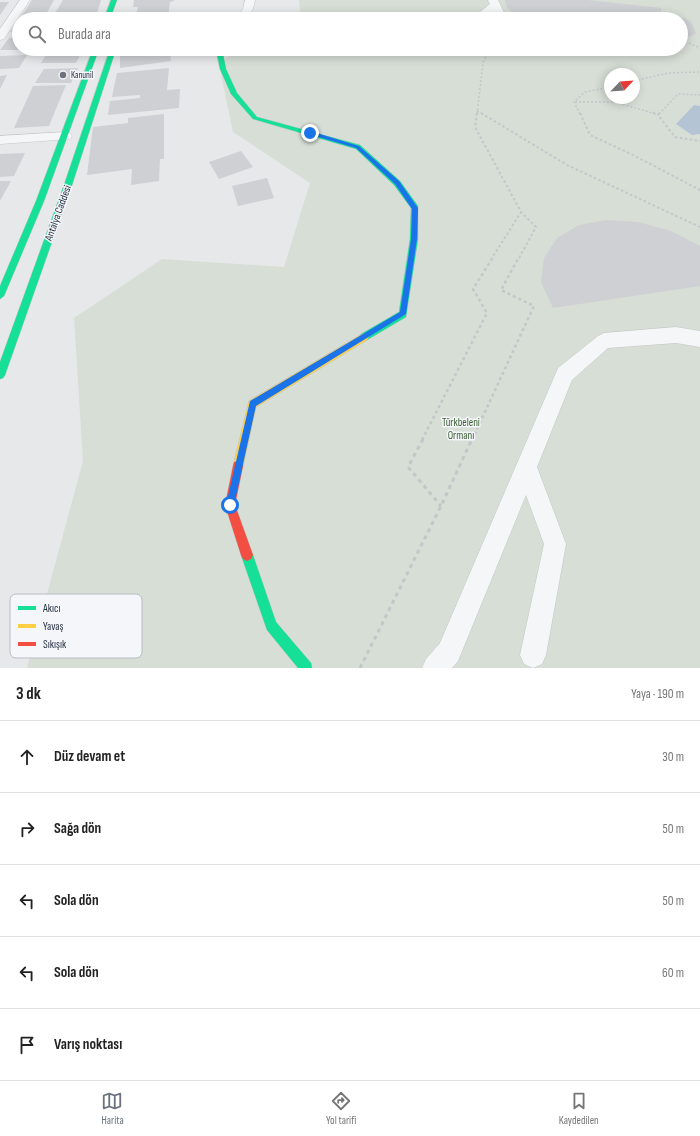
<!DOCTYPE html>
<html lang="tr">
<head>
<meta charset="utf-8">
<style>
	body { margin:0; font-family:"Sofia Sans Condensed",sans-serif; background:#f2f2f2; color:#222 }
	.compass { position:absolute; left:604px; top:68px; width:36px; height:36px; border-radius:50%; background:#fff; box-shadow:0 2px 10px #0003; rotate:65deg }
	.stop { position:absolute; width:12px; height:12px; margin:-9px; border:3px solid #1a73e8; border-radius:50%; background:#fff }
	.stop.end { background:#1a73e8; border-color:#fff; box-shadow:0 1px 4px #0008 }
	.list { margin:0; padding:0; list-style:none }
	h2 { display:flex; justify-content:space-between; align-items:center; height:52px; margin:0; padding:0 16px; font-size:17px }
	h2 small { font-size:13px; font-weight:400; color:#767676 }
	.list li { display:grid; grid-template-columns:26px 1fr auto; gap:12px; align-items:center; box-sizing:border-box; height:72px; padding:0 16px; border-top:1px solid #e0e0e0 }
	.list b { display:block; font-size:15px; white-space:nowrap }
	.list em { font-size:13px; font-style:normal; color:#767676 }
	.icon { flex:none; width:22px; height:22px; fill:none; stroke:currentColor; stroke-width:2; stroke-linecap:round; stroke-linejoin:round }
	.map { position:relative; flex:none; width:700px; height:668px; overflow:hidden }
	.search { position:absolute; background:#fff; box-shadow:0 2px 10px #0003; left:12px; right:12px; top:12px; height:44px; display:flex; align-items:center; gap:10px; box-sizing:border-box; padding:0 14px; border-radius:22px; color:#767676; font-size:15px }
	.sheet { height:412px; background:#fff }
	nav { display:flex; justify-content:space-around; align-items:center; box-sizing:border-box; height:56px; border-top:1px solid #e0e0e0; background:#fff; font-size:11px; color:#767676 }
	nav a { display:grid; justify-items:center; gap:2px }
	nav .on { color:#6c737f }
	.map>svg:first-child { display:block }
</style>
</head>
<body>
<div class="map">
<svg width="700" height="668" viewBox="0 0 700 668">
	<rect width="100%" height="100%" fill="#e6e8ea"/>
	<path fill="#d6ded6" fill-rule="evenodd" d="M299,0H700V668H27L83,461L74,318L162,259L284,267L310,183L233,132L219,65L237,49H681V19H301ZM610,74H634V98H610Z"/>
	<path fill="#b4c4d5" d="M694,105L700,106V134L692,135L676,124Z"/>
	<path fill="#ced0d3" d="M32,0H54L45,16L21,17Z
		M63,0H101L97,13L54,15Z
		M134,0H174V1L170,2L168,17L135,19L138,7H133Z
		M505,0H587L661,8V13H669L670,17L684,18L691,22L696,33L689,37L681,36V19H529L530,14L512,12L507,8Z
		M0,2H9L0,15Z
		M65,17H96L95,19H64Z
		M18,21H19V32H10Z
		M19,37V50H0L9,38Z
		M83,49L76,63H41L49,50Z
		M120,49H177V50L170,51L171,61L120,68Z
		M27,55L19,68L0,69V56Z
		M78,68L71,83H35L44,69Z
		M169,68L167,90L180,89L179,108L108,115L110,101L140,98V95L112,97L117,73Z
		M7,75L0,89V76Z
		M66,85L49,126L14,128L33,86Z
		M164,114V159H160L159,181L131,185L132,169L87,175L93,127L128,123V118Z
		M241,151L253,167L219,179L209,162Z
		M25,153L14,176L0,177V154Z
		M267,178L274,198L238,206L232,186Z
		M0,181H11L0,201Z
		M607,220L638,222L671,231L700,246V286L553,308L541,282L544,258L557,238L579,225Z"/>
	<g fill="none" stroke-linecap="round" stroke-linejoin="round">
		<g stroke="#c4c6c8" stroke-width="1">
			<path id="street" d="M20,0H30L4,39L0,40V29Z
				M245,0H255L253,9L246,19H236L243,9Z
				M488,0H498L507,19H497L493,12L489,15L488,19H478L480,12L490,4Z
				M65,132L70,133L72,136L70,139L0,144V136Z
				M676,327L700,331V347L676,343L608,348L572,380L537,467L566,544L546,655L542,664L533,668L524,664L520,655L544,544L526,495L458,661L452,668H422L426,659L440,643L558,368L598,336L604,333Z"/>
		</g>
		<g stroke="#c4c6c8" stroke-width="1">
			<path id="fast" d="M111,0H117L110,19H104Z
				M93,49H99L44,201L4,296L0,299V286L36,201Z
				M110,49H116L72,185L5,375L3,378L0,379V362L64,185Z
				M216,49H222L226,69L237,93L257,117L360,145L400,181L418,206V239L406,317L367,340L364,341L361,340L359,337L361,334L399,312L410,239L411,208L394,185L356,149L253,119L231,94L220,69Z
				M247,549L251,551L253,555L276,622L311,663L312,668H298L267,630L241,555L243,551Z"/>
		</g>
		<g stroke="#c4c6c8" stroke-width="1">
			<path id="slow" d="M364,333L367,334L369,337L367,340L256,407L243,466L242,470L238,471L234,470L233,466L249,401Z"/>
		</g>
		<g stroke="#c4c6c8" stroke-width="1">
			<path id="jam" d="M238,461L242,462L243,466L235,505L253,555L251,559L247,561L243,559L241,555L225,505L233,466L234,462Z"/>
		</g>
		<path stroke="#c5c6ca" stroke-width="1.5" stroke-dasharray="2 2" stroke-linecap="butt" d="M681,42L689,43L700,48
			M634,81L668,73L700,72
			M575,102H615L656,114
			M477,111L483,114
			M477,114L483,63L489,49
			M580,114L574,102L585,92L610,87
			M659,114L678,94L700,95"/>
		<path stroke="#c5c6ca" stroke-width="2" stroke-dasharray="2.5 2.5" stroke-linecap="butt" d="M477,113L475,127L521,212L492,258
			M481,113L567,165L700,227
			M580,113L590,135L635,156L700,190
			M653,113L658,115
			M659,113L658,115L675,137L700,141
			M519,258L536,227L521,212"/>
		<path stroke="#c5c6ca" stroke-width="2.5" stroke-dasharray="3 3" stroke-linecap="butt" d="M422,440L487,313L473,289L493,257
			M472,440L534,306L501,290L519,257"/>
		<path stroke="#c5c6ca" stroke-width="3" stroke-dasharray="4 4" stroke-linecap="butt" d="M423,439L408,467L441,506
			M360,668L441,506L472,439"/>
		<use href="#street" fill="#f5f6f7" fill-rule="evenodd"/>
		<use href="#fast" fill="#16e098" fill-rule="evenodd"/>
		<use href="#slow" fill="#ffcf43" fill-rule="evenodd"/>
		<use href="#jam" fill="#f24e42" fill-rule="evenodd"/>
	</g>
	<path fill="#1a73e8" d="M310,131L359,146L399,181L418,208L417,239L406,314L256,406L234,505L230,509L226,505L250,401L400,312L411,239L412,209L395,184L356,148L308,134Z"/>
	<circle fill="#6c737f" stroke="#f4f6f9" stroke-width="1.5" cx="63" cy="75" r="4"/>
	<g text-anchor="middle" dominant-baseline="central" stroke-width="3" stroke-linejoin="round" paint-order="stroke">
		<g font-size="9" fill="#2b3445" stroke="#f4f6f9" text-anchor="start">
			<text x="71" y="75">Kanunil</text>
		</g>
		<g font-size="11" fill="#2b3445" stroke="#f4f6f9">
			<text transform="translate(58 213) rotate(-70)">Antalya Caddesi</text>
		</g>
		<g font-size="11" fill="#3f6138" stroke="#f4f6f9">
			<text x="461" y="422">Türkbeleni<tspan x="461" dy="13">Ormanı</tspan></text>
		</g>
	</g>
	<rect x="10" y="594" width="132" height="64" rx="6" fill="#f4f6f9" stroke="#b8bcc3" stroke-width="1"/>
	<rect x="18" y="606" width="18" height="4" fill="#16e098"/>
	<rect x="18" y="624" width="18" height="4" fill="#ffcf43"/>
	<rect x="18" y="642" width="18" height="4" fill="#f24e42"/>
	<g font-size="11" fill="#2b3445">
		<text x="43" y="612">Akıcı</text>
		<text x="43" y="630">Yavaş</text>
		<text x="43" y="648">Sıkışık</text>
	</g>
</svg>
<svg class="compass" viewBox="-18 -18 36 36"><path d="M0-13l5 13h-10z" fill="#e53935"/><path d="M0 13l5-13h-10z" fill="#767676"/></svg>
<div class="stop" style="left:230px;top:505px"></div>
<div class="stop end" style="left:310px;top:133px"></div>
<div class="search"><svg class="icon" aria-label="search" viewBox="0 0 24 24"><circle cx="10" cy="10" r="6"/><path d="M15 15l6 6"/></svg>Burada ara</div>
</div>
<section class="sheet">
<h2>3 dk<small>Yaya · 190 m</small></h2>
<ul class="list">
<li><svg class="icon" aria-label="ahead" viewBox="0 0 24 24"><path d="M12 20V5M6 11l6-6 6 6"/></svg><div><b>Düz devam et</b></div><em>30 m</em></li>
<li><svg class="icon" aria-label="right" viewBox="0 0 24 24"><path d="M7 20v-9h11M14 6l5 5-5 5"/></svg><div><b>Sağa dön</b></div><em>50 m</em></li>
<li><svg class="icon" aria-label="left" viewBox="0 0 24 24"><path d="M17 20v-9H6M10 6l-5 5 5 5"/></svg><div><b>Sola dön</b></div><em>50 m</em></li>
<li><svg class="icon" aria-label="left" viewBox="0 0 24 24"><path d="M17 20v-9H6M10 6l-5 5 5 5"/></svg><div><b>Sola dön</b></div><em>60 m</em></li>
<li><svg class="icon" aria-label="arrive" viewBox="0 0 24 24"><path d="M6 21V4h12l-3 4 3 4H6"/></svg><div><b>Varış noktası</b></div></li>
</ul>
</section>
<nav>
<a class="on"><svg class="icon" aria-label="map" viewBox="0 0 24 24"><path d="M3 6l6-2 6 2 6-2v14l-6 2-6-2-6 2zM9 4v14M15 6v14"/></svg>Harita</a>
<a><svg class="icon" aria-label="directions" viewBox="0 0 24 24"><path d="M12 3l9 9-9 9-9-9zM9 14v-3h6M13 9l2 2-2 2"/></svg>Yol tarifi</a>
<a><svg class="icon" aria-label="saved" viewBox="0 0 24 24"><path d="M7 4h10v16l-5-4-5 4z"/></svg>Kaydedilen</a>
</nav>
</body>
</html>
